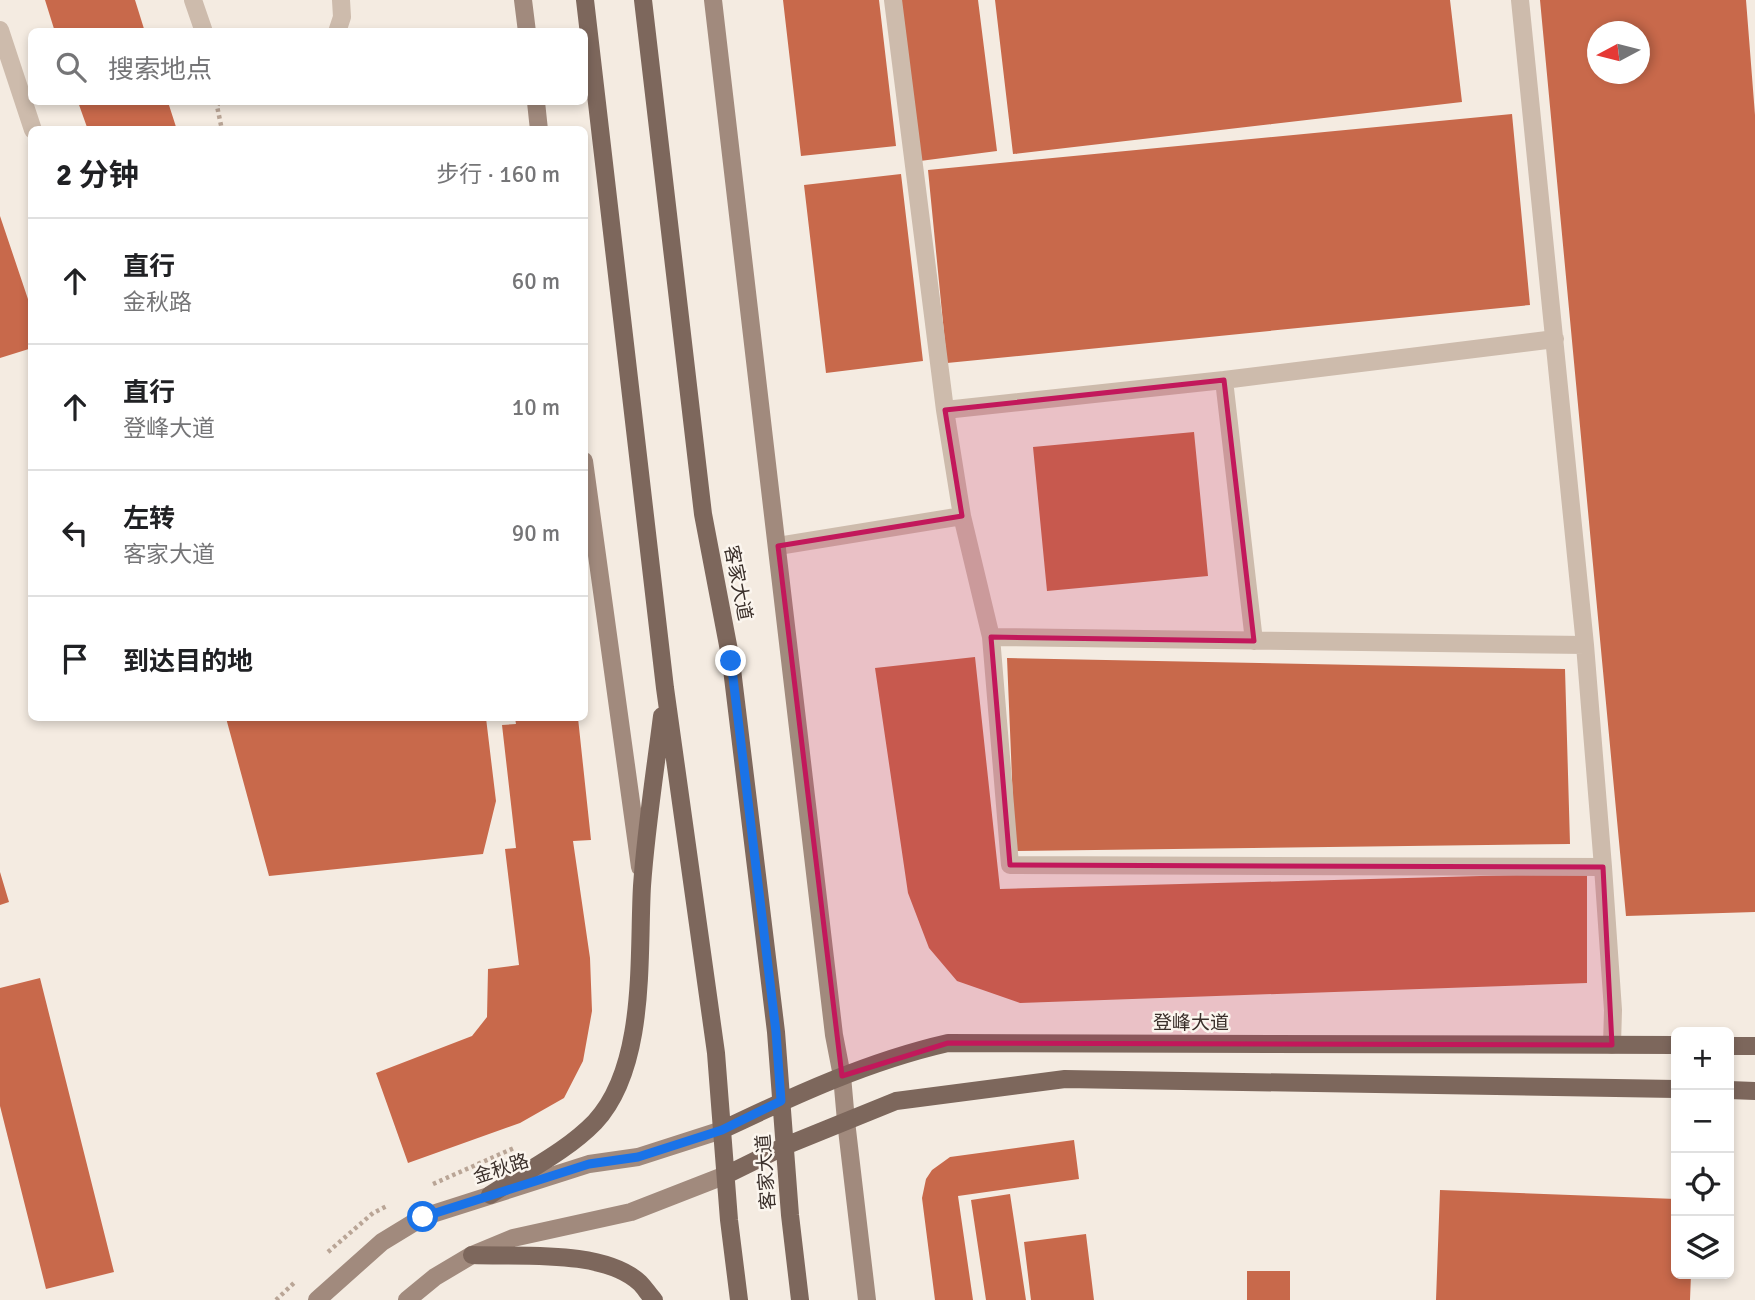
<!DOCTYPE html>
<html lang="zh">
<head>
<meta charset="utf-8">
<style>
	body { margin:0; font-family:Signika,"Noto Sans SC",sans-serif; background:#f2f2f2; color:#202124 }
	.controls { position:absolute; right:21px; bottom:21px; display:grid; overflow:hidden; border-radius:10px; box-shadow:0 4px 10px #0003 }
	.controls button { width:63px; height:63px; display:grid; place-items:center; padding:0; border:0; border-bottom:2px solid #e0e0e0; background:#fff; color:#202124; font:35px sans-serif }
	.compass { position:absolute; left:1587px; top:21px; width:63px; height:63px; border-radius:50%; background:#fff; box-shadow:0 4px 10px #0003; rotate:263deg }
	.stop { position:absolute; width:21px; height:21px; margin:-16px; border:5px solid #1a73e8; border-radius:50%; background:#fff }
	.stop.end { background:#1a73e8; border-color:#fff; box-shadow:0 2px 7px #0008 }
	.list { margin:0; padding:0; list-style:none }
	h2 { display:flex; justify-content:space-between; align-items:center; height:91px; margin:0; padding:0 28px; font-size:30px }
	h2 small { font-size:23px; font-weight:400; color:#757577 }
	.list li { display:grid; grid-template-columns:46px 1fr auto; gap:21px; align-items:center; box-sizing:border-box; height:126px; padding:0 28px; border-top:2px solid #e0e0e0 }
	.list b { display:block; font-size:26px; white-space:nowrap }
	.list p { margin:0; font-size:23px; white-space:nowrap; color:#757577 }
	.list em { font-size:23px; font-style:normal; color:#757577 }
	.icon { flex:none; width:38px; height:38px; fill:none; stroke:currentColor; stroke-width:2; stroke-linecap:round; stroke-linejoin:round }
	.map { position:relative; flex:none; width:1755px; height:1300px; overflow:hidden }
	.search { position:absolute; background:#fff; box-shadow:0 4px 10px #0003; left:28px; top:28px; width:560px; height:77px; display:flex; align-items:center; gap:18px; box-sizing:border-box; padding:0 24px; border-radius:10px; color:#757577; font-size:26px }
	.panel { position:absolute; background:#fff; box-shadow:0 4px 10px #0003; left:28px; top:126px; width:560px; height:595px; border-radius:10px }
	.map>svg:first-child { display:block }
</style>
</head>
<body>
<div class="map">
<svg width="1755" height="1300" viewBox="0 0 1755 1300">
	<rect width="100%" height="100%" fill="#f4ebe1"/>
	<path fill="#c8694b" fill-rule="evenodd" d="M45,0H135L145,32H55Z
		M783,0H879L896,146L801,156Z
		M900,0H978L997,151L920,161Z
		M995,0H1450L1462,102L1013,154Z
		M1540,0H1746L1755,115V912L1626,916ZM1598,32H1640V74H1598Z
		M78,102H168L177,130H88Z
		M1512,114L1530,305L947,363L928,170Z
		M901,174L923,361L826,373L804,185Z
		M0,216L32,311V348L0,358Z
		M1194,432L1208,576L1047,591L1033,447Z
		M975,657L1000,889L1587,873V983L1020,1003L957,981L929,948L908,893L875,668Z
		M1007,658L1565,669L1570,844L1015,851Z
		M226,718H486L496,801L483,854L269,876Z
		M515,718H578L591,840L573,841L590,958L592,1011L583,1061L564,1098L520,1123L408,1163L376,1073L472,1036L487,1017L488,969L519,965L505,849L516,848L502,725L516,724Z
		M0,872L9,902L0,905Z
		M40,978L114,1272L46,1289L0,1106V988Z
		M1074,1140L1079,1179L958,1196L973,1300H935L922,1198L926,1179L932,1170L950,1157Z
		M1440,1190L1676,1199V1274H1691L1690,1300H1436Z
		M1010,1194L1026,1300H986L971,1200Z
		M1086,1234L1094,1300H1031L1024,1242Z
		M1247,1271H1290V1300H1247Z"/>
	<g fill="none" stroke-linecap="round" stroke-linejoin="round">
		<path stroke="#b9a596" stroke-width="4.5" stroke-dasharray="3.5 3.5" stroke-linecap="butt" d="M219,102L217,106L222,130
			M433,1184L514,1148
			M328,1252L373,1213L387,1206
			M276,1300L296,1281"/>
		<path stroke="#cdbbac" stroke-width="18" d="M193,0L204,32
			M893,0L945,410
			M1520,0L1585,645L1603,867L1613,1010L1612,1045
			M0,30L33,130
			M337,32L342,17L341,0
			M1224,380L1254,641
			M962,516L991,637L1585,645
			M778,546L962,516L945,410L1224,380L1555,339
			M991,637L1010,865L1603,867"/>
		<path stroke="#a18a7d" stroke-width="18" d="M523,0L527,32
			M713,0C754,345 792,690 834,1035L842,1076L846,1121L867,1300
			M536,102L539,130
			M584,461L640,867
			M317,1300L382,1242L423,1217L589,1164L638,1157L722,1130
			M407,1300L435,1277L472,1255L513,1238L631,1212L726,1175"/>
		<path stroke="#7d675c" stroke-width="18" d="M585,0L665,688L716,1053L729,1220L739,1300
			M643,0L703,514L731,661L776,1032L790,1215L800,1300
			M1729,1046H1755
			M1729,1090L1755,1091
			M722,1130C795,1095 869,1061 948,1043L1676,1045
			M726,1175L785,1146L896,1101L1065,1079L1676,1089
			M490,1195C524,1172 566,1152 595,1122C647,1066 638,956 642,886C646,829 655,772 662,716
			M472,1255C519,1257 604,1249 640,1283C645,1288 649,1295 654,1300"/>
	</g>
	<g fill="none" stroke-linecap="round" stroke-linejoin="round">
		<path stroke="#1a73e8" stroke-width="9" d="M423,1217L589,1164L638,1157L722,1130L781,1101L776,1032L731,661"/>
	</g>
	<path fill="#c2185b" fill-opacity="0.2" stroke="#c2185b" stroke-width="5" stroke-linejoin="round" d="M1224,380L1254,641L991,637L1010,865L1603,867L1612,1045L948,1043L842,1076L778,546L962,516L945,410Z"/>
	<g text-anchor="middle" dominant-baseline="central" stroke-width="5" stroke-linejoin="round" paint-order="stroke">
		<g font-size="19" fill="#3b302b" stroke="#fbf5ee">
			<text transform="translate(738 583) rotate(79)">客家大道</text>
			<text x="1191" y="1023">登峰大道</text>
			<text transform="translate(501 1169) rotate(-18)">金秋路</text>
			<text transform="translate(766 1172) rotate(-94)">客家大道</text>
		</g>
	</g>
</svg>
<div class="controls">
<button>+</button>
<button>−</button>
<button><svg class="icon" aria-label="locate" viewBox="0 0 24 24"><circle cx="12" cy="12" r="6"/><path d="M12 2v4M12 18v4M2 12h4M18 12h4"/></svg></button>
<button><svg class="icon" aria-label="layers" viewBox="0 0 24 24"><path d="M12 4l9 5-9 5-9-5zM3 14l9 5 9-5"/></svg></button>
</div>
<svg class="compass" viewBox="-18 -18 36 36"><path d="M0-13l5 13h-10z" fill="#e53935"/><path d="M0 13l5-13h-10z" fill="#757577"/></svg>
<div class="stop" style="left:423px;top:1217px"></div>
<div class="stop end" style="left:731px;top:661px"></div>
<div class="search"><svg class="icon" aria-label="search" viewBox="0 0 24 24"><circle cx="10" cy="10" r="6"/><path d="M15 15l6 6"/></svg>搜索地点</div>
<section class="panel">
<h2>2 分钟<small>步行 · 160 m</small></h2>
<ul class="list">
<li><svg class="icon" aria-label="ahead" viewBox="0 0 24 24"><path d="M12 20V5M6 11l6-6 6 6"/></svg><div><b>直行</b><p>金秋路</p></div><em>60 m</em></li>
<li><svg class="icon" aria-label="ahead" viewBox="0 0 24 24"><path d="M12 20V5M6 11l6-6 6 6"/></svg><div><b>直行</b><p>登峰大道</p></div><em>10 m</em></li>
<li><svg class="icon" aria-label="left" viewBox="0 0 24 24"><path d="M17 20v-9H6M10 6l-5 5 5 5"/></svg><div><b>左转</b><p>客家大道</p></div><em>90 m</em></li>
<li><svg class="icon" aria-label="arrive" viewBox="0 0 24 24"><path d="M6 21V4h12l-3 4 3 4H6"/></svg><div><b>到达目的地</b></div></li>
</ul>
</section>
</div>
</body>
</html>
